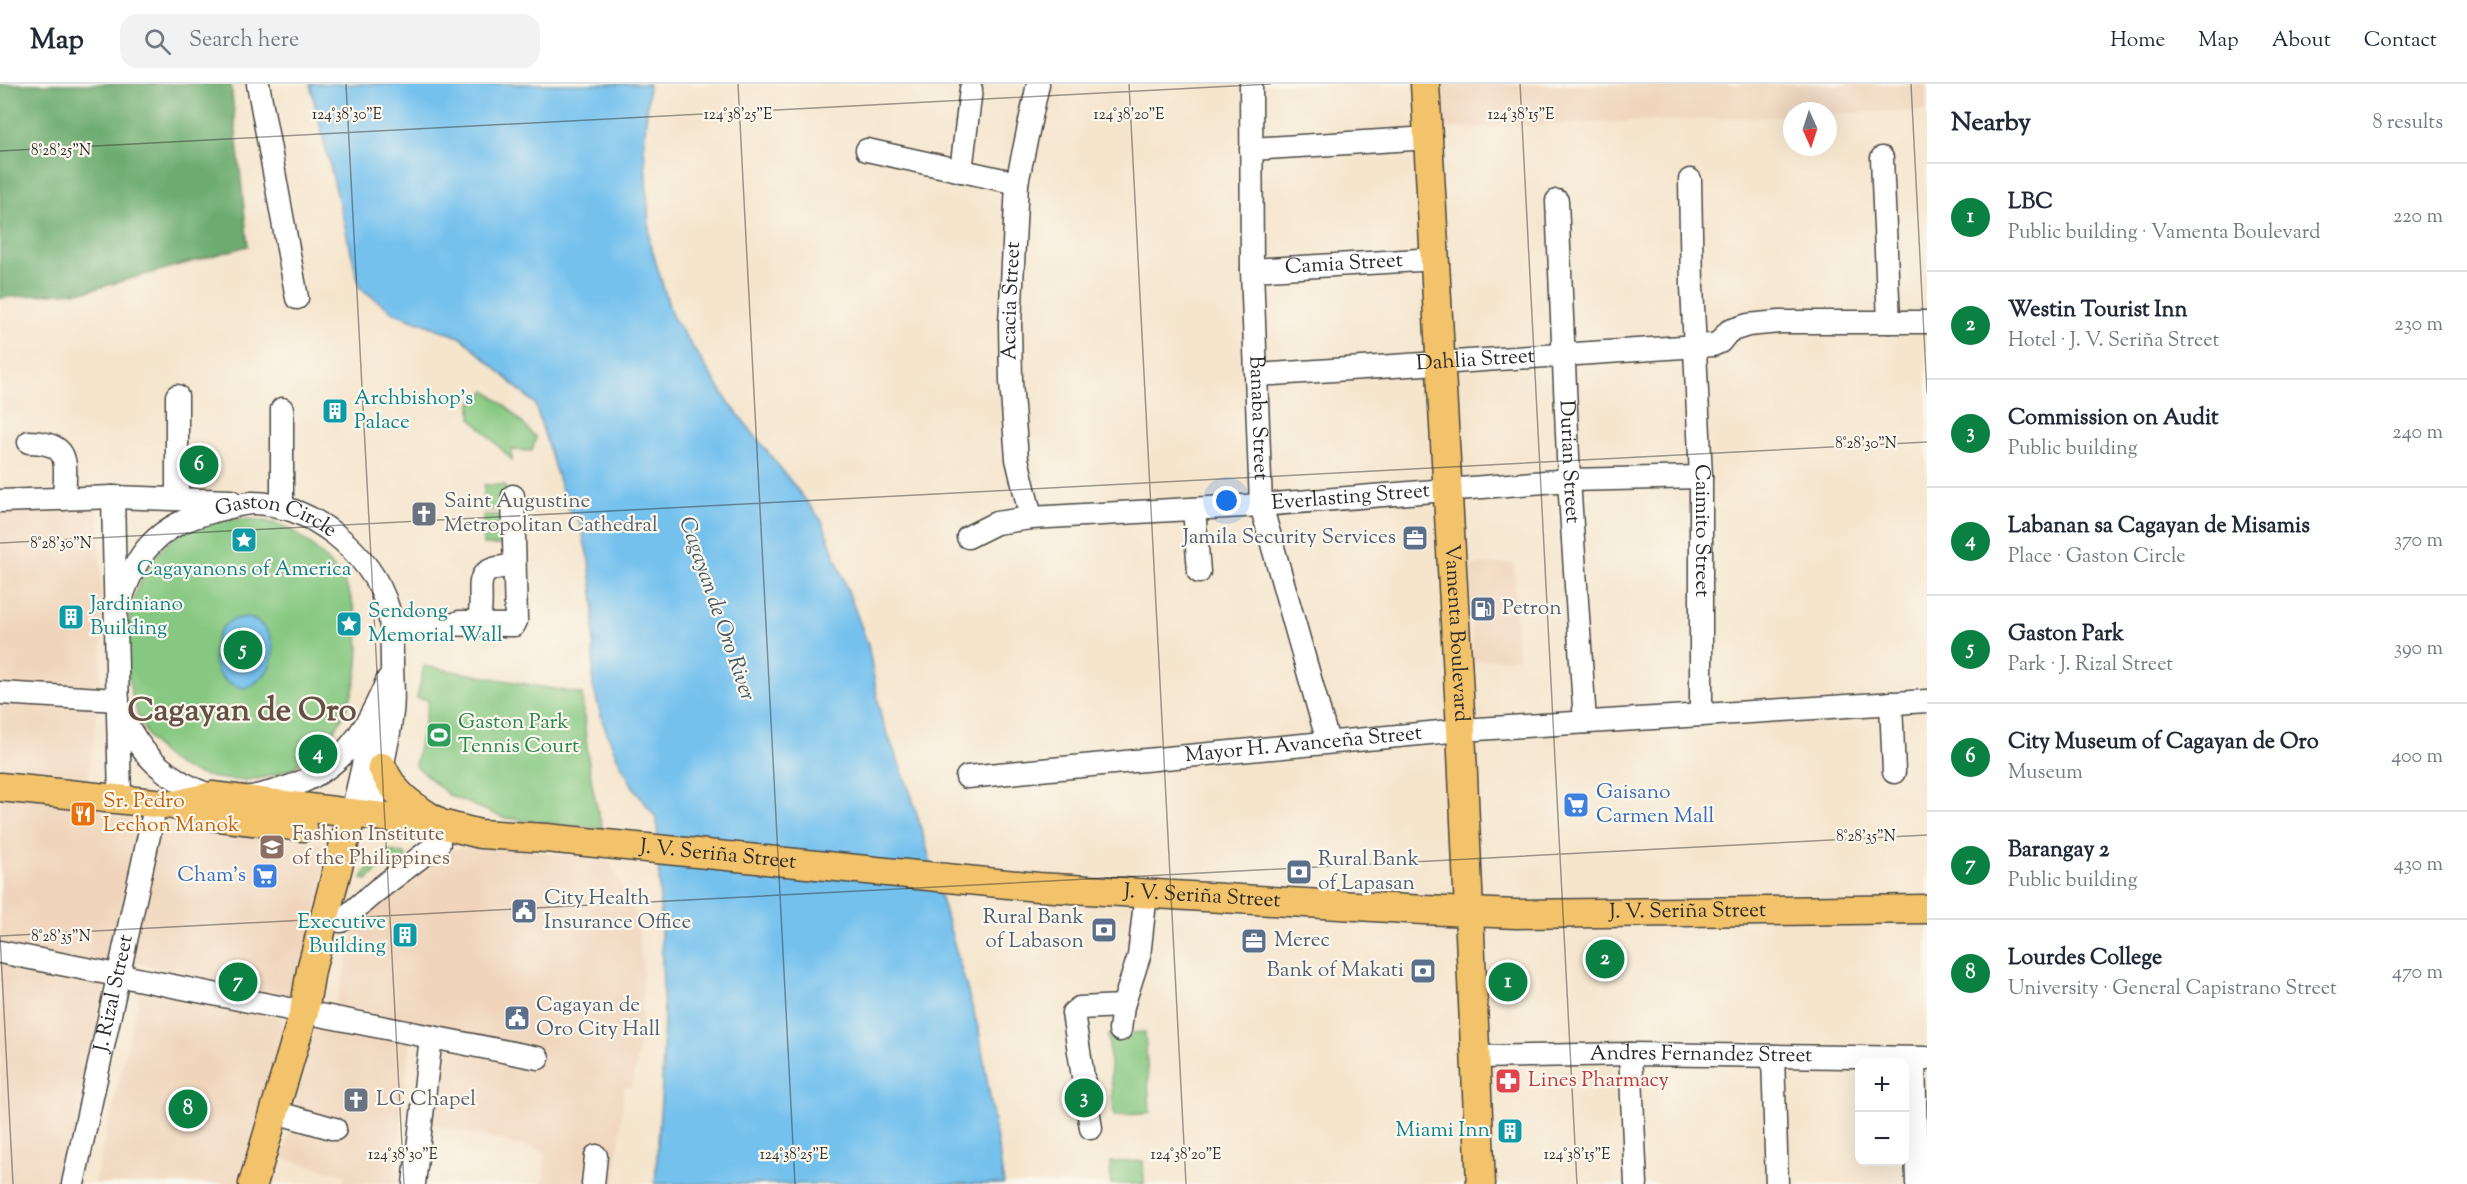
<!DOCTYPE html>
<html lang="en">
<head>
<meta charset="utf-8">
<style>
	body { margin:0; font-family:"Sorts Mill Goudy",serif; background:#f2f2f3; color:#1f2937 }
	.controls { position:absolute; right:18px; bottom:18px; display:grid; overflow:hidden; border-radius:12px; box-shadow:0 6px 24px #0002 }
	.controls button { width:54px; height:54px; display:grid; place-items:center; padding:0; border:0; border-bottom:2px solid #e0e1e3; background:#fff; color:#1f2937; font:30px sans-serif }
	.compass { position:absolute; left:1783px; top:18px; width:54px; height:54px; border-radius:50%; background:#fff; box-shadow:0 6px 24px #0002; rotate:177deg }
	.you { position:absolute; left:1227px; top:417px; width:21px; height:21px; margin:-15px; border:4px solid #fff; border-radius:50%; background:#1a73e8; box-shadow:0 0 0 9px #1a73e833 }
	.badge { display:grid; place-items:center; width:39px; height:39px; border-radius:50%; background:#0b8043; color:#fff; font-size:20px; font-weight:700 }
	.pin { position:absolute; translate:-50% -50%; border:3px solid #fff; box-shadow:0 2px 6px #0006 }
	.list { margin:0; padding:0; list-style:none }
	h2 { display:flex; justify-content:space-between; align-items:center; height:78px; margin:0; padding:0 24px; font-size:26px }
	h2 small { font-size:20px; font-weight:400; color:#747a83 }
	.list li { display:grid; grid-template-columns:39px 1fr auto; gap:18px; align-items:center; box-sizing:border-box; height:108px; padding:0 24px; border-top:2px solid #e0e1e3 }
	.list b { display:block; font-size:22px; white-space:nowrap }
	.list p { margin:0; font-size:20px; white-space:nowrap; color:#747a83 }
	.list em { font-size:20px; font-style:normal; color:#747a83 }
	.icon { flex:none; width:33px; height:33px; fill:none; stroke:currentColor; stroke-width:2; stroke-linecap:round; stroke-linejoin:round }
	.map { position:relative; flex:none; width:1927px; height:1100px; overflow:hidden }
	header { display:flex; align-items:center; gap:36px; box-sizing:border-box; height:84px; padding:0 30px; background:#fff; border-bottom:2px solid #e0e1e3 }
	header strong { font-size:28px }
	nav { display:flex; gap:33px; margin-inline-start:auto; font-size:21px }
	.search { width:420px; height:54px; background:#f2f2f3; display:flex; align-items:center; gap:15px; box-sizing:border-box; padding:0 21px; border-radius:18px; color:#747a83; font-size:22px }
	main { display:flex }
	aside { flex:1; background:#fff }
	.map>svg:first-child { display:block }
</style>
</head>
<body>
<header>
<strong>Map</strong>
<div class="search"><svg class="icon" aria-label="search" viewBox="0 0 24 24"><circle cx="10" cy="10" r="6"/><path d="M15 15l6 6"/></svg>Search here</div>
<nav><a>Home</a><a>Map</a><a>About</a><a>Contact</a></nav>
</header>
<main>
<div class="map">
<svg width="1927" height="1100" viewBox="0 0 1927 1100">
	<rect width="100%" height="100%" fill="#fbf7ec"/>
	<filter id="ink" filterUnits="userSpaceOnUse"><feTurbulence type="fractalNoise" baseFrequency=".0167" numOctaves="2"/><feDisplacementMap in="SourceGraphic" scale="12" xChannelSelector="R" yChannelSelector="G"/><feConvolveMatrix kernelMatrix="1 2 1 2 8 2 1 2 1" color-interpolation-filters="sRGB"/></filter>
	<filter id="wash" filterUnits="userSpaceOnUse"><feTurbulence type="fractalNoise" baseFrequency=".008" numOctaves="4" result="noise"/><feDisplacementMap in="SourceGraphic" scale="24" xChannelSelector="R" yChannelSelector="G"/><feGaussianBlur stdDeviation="1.35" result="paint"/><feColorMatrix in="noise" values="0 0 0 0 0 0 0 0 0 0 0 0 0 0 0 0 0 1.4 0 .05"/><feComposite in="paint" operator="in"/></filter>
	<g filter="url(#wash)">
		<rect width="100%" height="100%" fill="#f5e5cd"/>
		<path fill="#f0d5bc" d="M1442,0H1927V26L1828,30V27H1792V32L1444,44Z
			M98,424L102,534L101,592L85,722L330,761L297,916L111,873L66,1100H0V427Z
			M1514,479L1518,574L1473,576L1469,481Z
			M479,761L609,776L637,834L643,887L641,952L632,1003H624L615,1100H543L545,1067L429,1040L450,947L336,922L357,841L366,825L433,775L456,765Z
			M141,903L276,933L282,938L284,947L245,1100H94Z
			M316,938L410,956L394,1100H344L345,1091L282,1074Z"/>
		<path fill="#86c881" stroke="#587a56" stroke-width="1.5" d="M486,307L508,324L536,354L532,367L512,366V376L471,334V319Z
			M484,401H505V426H484Z
			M483,431H506V461H483Z
			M223,435C242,435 259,434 277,440C291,444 304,455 315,465C329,477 343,493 350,511C381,601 328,707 224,695C193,692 165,679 148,652C114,595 118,493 177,452C191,443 206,439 223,435Z
			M424,582L582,610C586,656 589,702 603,745L504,734L449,711L415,681L429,616L417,614Z
			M389,767L405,770L406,772L402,779L382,782L367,796L362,795C369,780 373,773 389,767Z
			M1145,948L1150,1029L1114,1032L1108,951Z
			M1143,1077L1144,1100H1111L1110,1078Z"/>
		<path fill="#6cac6f" stroke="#4c6c4d" stroke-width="1.5" d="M0,0H231L248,162L87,207L0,214Z"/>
		<path fill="#74c1ee" stroke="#50768c" stroke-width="1.5" d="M310,0H649L644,61L650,159L672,232L730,320L822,437L868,561L881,633L912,713L979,947L1004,1100H655L662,1002L664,933L657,735L635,706L618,675L603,639L593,602L594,518L589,477L580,438L567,423L535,320L462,254L395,229L360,204Z
			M247,533C284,545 280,593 244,604C235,602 225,599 219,590C211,578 213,551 225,541C231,535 239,534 247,533Z"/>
	</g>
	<g filter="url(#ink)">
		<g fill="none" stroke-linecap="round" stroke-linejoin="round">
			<g stroke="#494743" stroke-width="25">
				<g id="minor">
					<path d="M258,0L297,214"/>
					<path id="s1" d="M1251,0L1252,186L1261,421L1328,658"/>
					<path d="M1251,65L1429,54"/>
					<path d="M867,66L1017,99"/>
					<path d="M1882,74L1889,238"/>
					<path d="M961,87L971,5"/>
					<path id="s2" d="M1690,96L1692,202L1701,393V631"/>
					<path id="s3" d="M1557,117L1569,396L1585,638"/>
					<path id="s4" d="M1252,186L1436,175"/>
					<path id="s5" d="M1257,291L1713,261L1720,258L1729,247L1748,241L1779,238H1927"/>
					<path d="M177,312V414"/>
					<path d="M29,358C73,359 65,380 64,415"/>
					<path d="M113,413L120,715"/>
					<path d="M0,417L113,413L231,417"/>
					<path d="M282,424V325"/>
					<path d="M1194,425L1199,488"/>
					<path id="s6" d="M1031,434L1017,375L1011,298L1010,240L1017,99L1038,0"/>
					<path id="s7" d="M968,453L996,439L1031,434L1261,421L1569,396L1701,393"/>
					<path id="s8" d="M116,528C125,505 133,478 151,460C168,442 188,434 211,428C223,425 238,420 251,419C309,418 372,469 388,524C392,541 392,560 392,578C392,595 394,612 392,628C388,663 379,697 371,731"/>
					<path d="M459,538H476L479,535C486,502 466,484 514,482"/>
					<path d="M391,540L514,541L516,537L513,412"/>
					<path d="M0,609L118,616"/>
					<path d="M1891,619L1894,688"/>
					<path d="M121,626C137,670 168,697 212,712"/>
					<path id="s9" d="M967,693L1461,646L1927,617"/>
					<path d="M251,713C329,698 358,667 388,595"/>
					<path d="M352,729L373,638"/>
					<path d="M341,837L376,807L439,759"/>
					<path d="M0,868L538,974"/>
					<path d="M1120,946L1123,922L1139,872L1146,809"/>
					<path d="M1630,970L1636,1100"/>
					<path d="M1773,972L1777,1100"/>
					<path id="s10" d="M1476,973L1630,970L1927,974"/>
					<path d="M1914,974L1917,1100"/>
					<path d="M275,1028L335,1045"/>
					<path d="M1091,1044L1073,929L1079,924L1123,922"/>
					<path id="s11" d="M73,1100L156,719"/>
					<path d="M414,1100L431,953"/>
					<path d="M593,1100L596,1072"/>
				</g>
			</g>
			<g stroke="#494743" stroke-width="31">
				<g id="major">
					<path id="s12" d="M1425,0L1461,646L1481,1100"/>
					<path d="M382,683C395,712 411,721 436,737"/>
					<path d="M0,703L174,721L210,732L303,743"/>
					<path id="s13" d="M174,721L212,712L441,740L480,750L546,754L1038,803L1424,826L1516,830L1927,825"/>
					<path d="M253,1100L304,928L311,886L352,729"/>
				</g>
			</g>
			<use href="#minor" stroke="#fff" stroke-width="22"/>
			<use href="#major" stroke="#f2c36a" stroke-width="28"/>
		</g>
	</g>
	<path fill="none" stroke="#2b2b2b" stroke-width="1.5" stroke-opacity="0.45" d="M346,0L404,1100M738,0L795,1100M1129,0L1186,1100M1520,0L1577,1100M1911,0L1927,309M0,67L1271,0M0,459L1927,358M0,851L13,1100M0,852L1927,751"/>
	<defs>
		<g id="building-square" transform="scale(1.35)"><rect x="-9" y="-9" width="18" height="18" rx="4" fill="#0f9aa8" stroke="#fbf7ec"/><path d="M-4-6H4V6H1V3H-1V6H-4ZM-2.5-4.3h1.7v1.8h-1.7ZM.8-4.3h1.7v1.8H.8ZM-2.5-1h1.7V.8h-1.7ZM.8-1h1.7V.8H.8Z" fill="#fff"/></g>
		<g id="church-square" transform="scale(1.35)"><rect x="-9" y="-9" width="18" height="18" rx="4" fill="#6b7280" stroke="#fbf7ec"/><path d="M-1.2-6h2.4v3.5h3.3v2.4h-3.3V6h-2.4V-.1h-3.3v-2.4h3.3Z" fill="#fff"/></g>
		<g id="office-square" transform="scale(1.35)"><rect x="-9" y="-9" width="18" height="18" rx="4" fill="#5c6f8a" stroke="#fbf7ec"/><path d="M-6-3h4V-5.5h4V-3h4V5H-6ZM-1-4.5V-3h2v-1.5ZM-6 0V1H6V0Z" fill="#fff"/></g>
		<g id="sight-square" transform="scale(1.35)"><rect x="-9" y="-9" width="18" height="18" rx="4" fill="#0f9aa8" stroke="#fbf7ec"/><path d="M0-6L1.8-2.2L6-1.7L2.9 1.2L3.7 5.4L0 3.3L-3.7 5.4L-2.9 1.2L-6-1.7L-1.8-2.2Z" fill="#fff"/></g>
		<g id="fuel-square" transform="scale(1.35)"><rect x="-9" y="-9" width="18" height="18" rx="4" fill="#5c6f8a" stroke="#fbf7ec"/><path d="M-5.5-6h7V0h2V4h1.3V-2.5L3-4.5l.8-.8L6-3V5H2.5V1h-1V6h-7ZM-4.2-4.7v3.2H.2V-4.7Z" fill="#fff"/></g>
		<g id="stadium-square" transform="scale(1.35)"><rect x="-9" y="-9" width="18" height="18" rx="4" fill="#2e9e5b" stroke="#fbf7ec"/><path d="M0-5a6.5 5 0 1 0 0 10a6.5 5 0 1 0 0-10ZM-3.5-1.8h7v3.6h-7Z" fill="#fff"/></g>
		<g id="supermarket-square" transform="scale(1.35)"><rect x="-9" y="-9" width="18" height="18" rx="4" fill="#3f7fe0" stroke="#fbf7ec"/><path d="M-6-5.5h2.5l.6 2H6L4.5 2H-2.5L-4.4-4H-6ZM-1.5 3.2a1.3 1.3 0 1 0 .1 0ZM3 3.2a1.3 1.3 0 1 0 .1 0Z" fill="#fff"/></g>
		<g id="restaurant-square" transform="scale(1.35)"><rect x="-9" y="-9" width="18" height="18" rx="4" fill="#e8710a" stroke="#fbf7ec"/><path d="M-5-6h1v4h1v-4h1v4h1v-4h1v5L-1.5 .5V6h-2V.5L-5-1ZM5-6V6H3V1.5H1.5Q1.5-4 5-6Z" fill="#fff"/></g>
		<g id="school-square" transform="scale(1.35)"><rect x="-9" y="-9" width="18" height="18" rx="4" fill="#8d6e63" stroke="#fbf7ec"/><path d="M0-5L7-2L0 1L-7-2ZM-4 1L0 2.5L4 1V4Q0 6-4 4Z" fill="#fff"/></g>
		<g id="bank-square" transform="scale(1.35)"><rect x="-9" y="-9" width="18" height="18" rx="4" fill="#5c6f8a" stroke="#fbf7ec"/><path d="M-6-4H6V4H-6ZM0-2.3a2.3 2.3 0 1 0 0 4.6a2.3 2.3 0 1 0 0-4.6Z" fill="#fff"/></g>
		<g id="civic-square" transform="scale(1.35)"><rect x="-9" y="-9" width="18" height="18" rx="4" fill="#5c6f8a" stroke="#fbf7ec"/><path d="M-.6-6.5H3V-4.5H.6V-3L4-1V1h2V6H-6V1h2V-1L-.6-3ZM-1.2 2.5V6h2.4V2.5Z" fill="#fff"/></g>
		<g id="pharmacy-square" transform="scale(1.35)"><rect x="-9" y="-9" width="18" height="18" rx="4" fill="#e0444e" stroke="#fbf7ec"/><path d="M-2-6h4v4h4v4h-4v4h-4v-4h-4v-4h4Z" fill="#fff"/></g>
	</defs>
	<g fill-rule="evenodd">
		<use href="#building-square" x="335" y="327"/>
		<use href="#church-square" x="424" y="430"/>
		<use href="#office-square" x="1415" y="454"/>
		<use href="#sight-square" x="244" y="456"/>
		<use href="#fuel-square" x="1483" y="525"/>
		<use href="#building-square" x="71" y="533"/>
		<use href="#sight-square" x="349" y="540"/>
		<use href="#stadium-square" x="439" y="651"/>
		<use href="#supermarket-square" x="1576" y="721"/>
		<use href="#restaurant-square" x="83" y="730"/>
		<use href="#school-square" x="272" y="763"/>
		<use href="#bank-square" x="1299" y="788"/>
		<use href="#supermarket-square" x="265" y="792"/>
		<use href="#civic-square" x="524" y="827"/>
		<use href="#bank-square" x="1104" y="846"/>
		<use href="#building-square" x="405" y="851"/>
		<use href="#office-square" x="1254" y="857"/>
		<use href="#bank-square" x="1423" y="887"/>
		<use href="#civic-square" x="517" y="934"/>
		<use href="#pharmacy-square" x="1508" y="997"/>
		<use href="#church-square" x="356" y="1016"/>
		<use href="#building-square" x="1510" y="1047"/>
	</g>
	<g text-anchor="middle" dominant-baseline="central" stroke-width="4.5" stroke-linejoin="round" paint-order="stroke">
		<g font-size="21" fill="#2b2b2b" stroke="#fbf7ec">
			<text stroke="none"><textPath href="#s4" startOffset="92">Camia Street</textPath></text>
			<text stroke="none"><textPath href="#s6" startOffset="219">Acacia Street</textPath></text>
			<text stroke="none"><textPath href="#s5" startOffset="219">Dahlia Street</textPath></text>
			<text stroke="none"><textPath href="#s1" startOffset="334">Banaba Street</textPath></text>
			<text stroke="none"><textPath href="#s3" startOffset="261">Durian Street</textPath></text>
			<text stroke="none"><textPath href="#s7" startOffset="387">Everlasting Street</textPath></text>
			<text stroke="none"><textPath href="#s8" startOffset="214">Gaston Circle</textPath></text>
			<text stroke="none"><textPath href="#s2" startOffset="351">Caimito Street</textPath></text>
			<text stroke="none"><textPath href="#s12" startOffset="550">Vamenta Boulevard</textPath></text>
			<text stroke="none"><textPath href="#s9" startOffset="338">Mayor H. Avanceña Street</textPath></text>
			<text stroke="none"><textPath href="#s13" startOffset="549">J. V. Seriña Street</textPath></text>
			<text stroke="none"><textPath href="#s13" startOffset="1035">J. V. Seriña Street</textPath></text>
			<text stroke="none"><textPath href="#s13" startOffset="1521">J. V. Seriña Street</textPath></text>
			<text stroke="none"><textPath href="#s11" startOffset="195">J. Rizal Street</textPath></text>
			<text stroke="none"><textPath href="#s10" startOffset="225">Andres Fernandez Street</textPath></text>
		</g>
		<g font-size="21" fill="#0d838f" stroke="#fbf7ec" text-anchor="start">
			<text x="354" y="315">Archbishop's<tspan x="354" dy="24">Palace</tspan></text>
			<text x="244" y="486" text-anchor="middle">Cagayanons of America</text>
			<text x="90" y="521">Jardiniano<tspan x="90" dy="24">Building</tspan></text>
			<text x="368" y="528">Sendong<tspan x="368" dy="24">Memorial Wall</tspan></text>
			<text x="386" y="839" text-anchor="end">Executive<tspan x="386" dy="24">Building</tspan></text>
			<text x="1490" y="1047" text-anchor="end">Miami Inn</text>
		</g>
		<g font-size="21" fill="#5b616d" stroke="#fbf7ec" text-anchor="start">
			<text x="444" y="418">Saint Augustine<tspan x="444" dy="24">Metropolitan Cathedral</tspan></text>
			<text x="376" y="1016">LC Chapel</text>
		</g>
		<g font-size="21" fill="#4e5e75" stroke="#fbf7ec" text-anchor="start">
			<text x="1396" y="454" text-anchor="end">Jamila Security Services</text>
			<text x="1502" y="525">Petron</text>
			<text x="1318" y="776">Rural Bank<tspan x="1318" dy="24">of Lapasan</tspan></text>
			<text x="544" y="815">City Health<tspan x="544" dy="24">Insurance Office</tspan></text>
			<text x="1084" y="834" text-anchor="end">Rural Bank<tspan x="1084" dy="24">of Labason</tspan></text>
			<text x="1274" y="857">Merec</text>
			<text x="1404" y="887" text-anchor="end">Bank of Makati</text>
			<text x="536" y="922">Cagayan de<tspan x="536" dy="24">Oro City Hall</tspan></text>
		</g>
		<g font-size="21" fill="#27864d" stroke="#fbf7ec" text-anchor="start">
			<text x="458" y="639">Gaston Park<tspan x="458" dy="24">Tennis Court</tspan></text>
		</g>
		<g font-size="21" fill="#366cbe" stroke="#fbf7ec" text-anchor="start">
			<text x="1596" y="709">Gaisano<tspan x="1596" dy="24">Carmen Mall</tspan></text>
			<text x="246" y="792" text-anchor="end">Cham's</text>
		</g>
		<g font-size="21" fill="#c56008" stroke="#fbf7ec" text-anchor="start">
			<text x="103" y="718">Sr. Pedro<tspan x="103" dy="24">Lechon Manok</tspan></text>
		</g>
		<g font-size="21" fill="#785e54" stroke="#fbf7ec" text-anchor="start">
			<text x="292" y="751">Fashion Institute<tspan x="292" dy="24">of the Philippines</tspan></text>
		</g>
		<g font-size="21" fill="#be3a42" stroke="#fbf7ec" text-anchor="start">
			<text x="1528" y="997">Lines Pharmacy</text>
		</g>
		<g font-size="22" font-style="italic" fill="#415866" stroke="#fbf7ec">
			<text transform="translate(716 525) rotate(71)">Cagayan de Oro River</text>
		</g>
		<g font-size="33" font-weight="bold" fill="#664f45" stroke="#fbf7ec">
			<text x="242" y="628">Cagayan de Oro</text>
		</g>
	</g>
	<g font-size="15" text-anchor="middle" fill="#2b2b2b" stroke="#fbf7ec" stroke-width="4.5" stroke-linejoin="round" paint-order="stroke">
		<text x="347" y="35">124°38'30"E</text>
		<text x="738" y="35">124°38'25"E</text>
		<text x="1129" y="35">124°38'20"E</text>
		<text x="1521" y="35">124°38'15"E</text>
		<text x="61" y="71">8°28'25"N</text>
		<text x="1866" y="364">8°28'30"N</text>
		<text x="61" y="464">8°28'30"N</text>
		<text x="1866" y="757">8°28'35"N</text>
		<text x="61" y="857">8°28'35"N</text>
		<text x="403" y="1075">124°38'30"E</text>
		<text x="794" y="1075">124°38'25"E</text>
		<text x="1186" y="1075">124°38'20"E</text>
		<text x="1577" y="1075">124°38'15"E</text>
	</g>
</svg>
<div class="controls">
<button>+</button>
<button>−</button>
</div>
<svg class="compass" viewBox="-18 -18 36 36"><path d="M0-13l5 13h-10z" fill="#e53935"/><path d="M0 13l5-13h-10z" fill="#747a83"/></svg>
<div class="you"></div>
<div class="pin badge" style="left:1508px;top:898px">1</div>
<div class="pin badge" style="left:1605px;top:875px">2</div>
<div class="pin badge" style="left:1084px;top:1014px">3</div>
<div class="pin badge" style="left:318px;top:670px">4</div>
<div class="pin badge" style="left:243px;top:566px">5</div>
<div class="pin badge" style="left:199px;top:381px">6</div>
<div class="pin badge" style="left:238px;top:898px">7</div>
<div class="pin badge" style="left:188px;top:1025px">8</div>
</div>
<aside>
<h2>Nearby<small>8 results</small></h2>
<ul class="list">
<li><span class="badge">1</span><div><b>LBC</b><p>Public building · Vamenta Boulevard</p></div><em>220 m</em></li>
<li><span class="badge">2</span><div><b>Westin Tourist Inn</b><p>Hotel · J. V. Seriña Street</p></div><em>230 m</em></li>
<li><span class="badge">3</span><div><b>Commission on Audit</b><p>Public building</p></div><em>240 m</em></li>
<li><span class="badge">4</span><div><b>Labanan sa Cagayan de Misamis</b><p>Place · Gaston Circle</p></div><em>370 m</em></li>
<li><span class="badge">5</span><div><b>Gaston Park</b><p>Park · J. Rizal Street</p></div><em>390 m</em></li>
<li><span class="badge">6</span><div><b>City Museum of Cagayan de Oro</b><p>Museum</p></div><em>400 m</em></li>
<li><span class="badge">7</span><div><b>Barangay 2</b><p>Public building</p></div><em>430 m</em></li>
<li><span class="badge">8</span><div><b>Lourdes College</b><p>University · General Capistrano Street</p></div><em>470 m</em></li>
</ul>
</aside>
</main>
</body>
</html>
